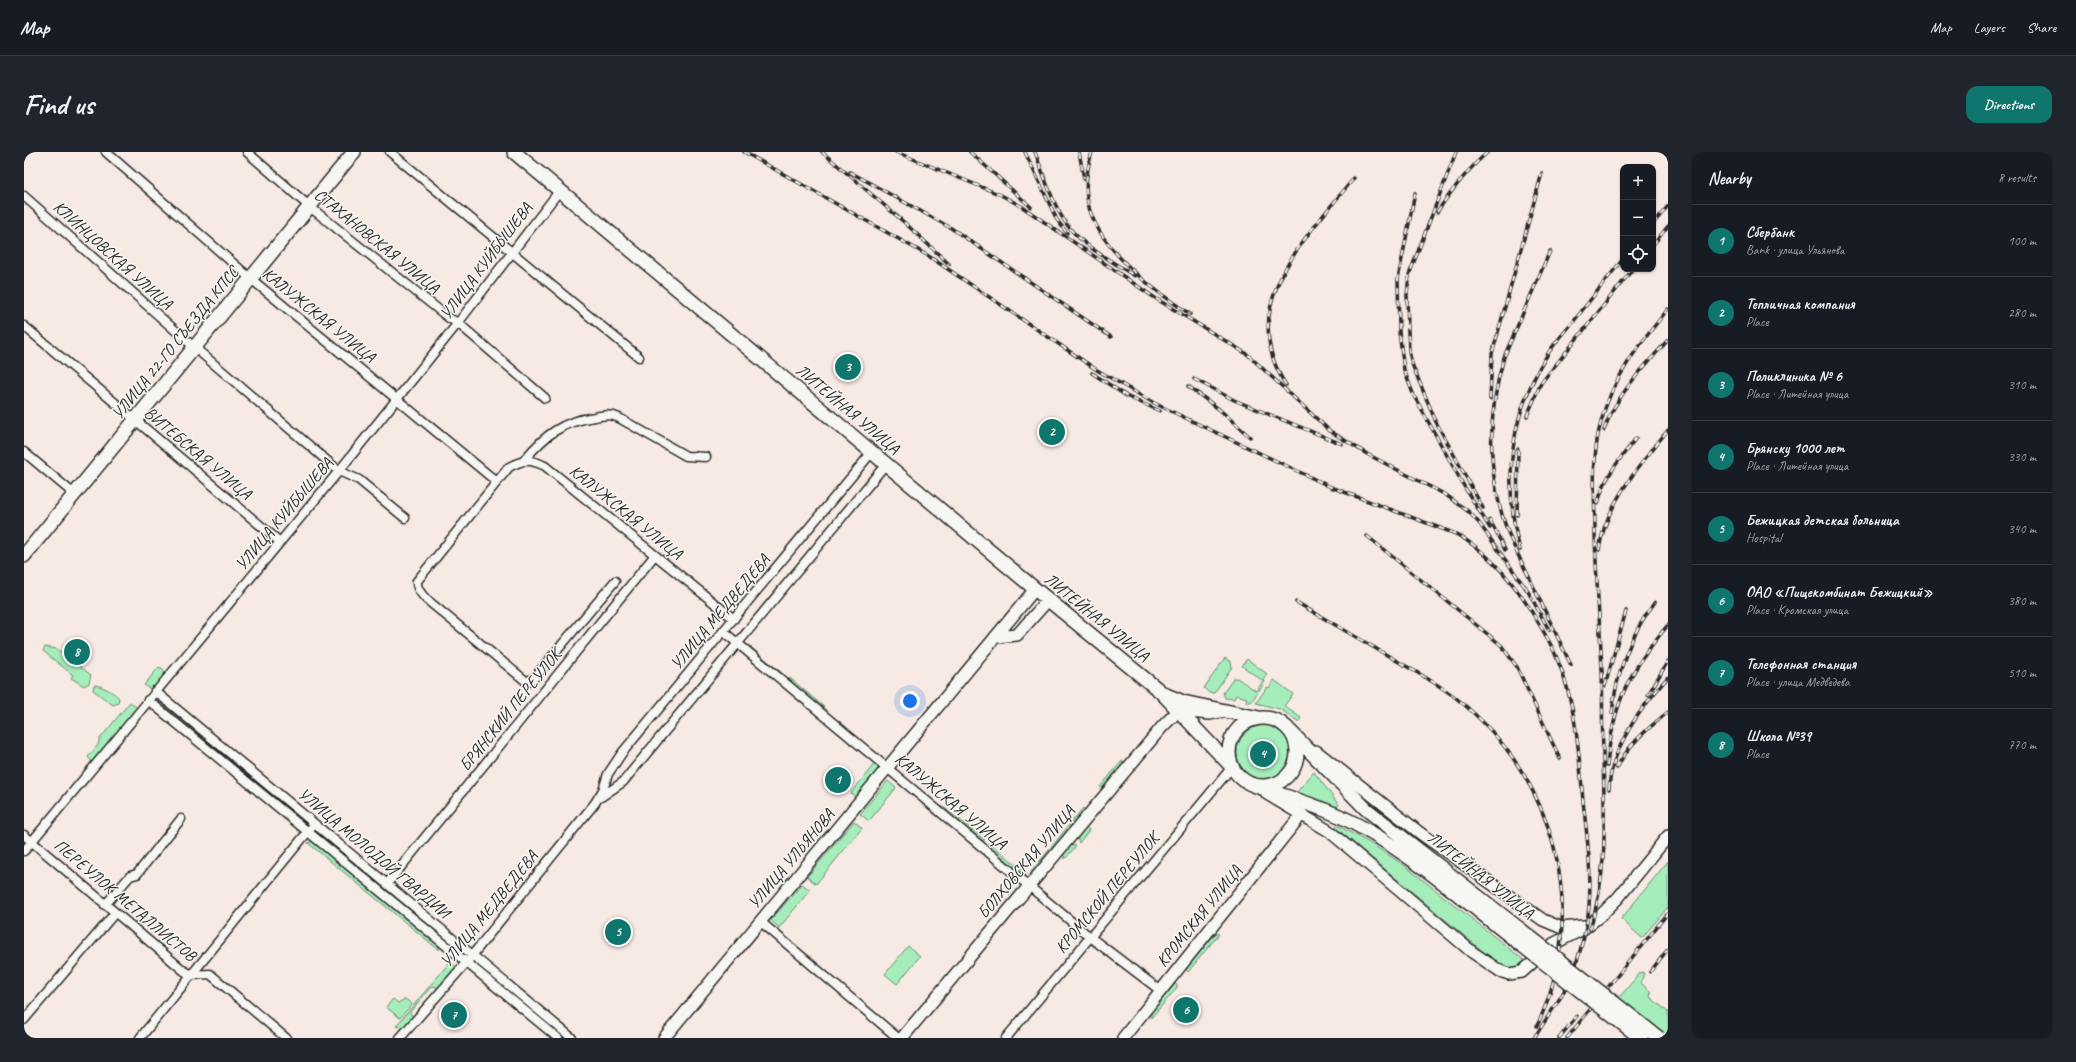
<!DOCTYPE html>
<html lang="en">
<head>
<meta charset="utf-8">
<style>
	body { margin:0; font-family:Caveat,sans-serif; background:#20242c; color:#f1f3f6 }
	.controls { position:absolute; right:12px; top:12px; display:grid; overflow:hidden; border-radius:8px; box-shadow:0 1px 3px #0004 }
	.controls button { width:36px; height:36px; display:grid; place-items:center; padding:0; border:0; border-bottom:1px solid #363941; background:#171b24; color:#f1f3f6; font:20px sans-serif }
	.you { position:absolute; left:886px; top:549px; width:14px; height:14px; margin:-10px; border:3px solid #fff; border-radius:50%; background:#1a73e8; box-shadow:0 0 0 6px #1a73e833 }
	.badge { display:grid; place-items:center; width:26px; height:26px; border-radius:50%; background:#0f766e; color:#fff; font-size:13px; font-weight:700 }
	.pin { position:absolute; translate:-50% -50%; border:2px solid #fff; box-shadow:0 1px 4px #0006 }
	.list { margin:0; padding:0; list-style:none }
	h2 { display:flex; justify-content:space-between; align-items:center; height:52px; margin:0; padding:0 16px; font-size:17px }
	h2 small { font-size:13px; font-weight:400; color:#9ea1a6 }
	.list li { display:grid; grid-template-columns:26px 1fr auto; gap:12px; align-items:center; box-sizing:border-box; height:72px; padding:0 16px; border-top:1px solid #363941 }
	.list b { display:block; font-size:15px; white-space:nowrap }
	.list p { margin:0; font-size:13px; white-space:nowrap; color:#9ea1a6 }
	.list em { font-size:13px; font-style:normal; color:#9ea1a6 }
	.icon { flex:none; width:22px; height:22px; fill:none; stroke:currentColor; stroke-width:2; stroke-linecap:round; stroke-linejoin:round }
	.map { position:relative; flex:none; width:1644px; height:886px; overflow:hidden; border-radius:12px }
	header { display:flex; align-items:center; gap:24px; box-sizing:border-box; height:56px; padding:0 20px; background:#171b24; border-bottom:1px solid #363941 }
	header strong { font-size:19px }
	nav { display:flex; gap:22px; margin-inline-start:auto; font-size:14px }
	.intro { display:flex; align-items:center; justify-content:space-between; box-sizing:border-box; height:96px; padding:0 24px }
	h1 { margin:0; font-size:28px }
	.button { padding:10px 18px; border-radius:12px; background:#0f766e; color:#fff; font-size:14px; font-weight:700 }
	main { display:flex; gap:24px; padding:0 24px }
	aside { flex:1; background:#171b24; border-radius:12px; box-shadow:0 1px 3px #0004 }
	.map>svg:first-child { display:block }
</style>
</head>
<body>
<header>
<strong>Map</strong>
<nav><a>Map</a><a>Layers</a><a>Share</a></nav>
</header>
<div class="intro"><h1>Find us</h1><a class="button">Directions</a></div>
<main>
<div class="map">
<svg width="1644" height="886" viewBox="0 0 1644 886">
	<rect width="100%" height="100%" fill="#f7e9e3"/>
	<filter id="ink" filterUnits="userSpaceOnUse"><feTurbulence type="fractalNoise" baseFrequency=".025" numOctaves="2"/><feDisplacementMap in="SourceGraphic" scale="8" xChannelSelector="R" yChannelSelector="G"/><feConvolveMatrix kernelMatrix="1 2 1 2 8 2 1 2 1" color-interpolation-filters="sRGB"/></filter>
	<g filter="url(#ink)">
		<path fill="#a5eebb" stroke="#688c73" d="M723,492L763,525L760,526L721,495Z
			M21,495L33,497L67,523L65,531L60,534L47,526L49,523L19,499Z
			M1201,506L1207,510L1208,515L1190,541H1185L1180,536Z
			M1223,507L1243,522L1240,527L1241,530L1227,550H1222L1223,546L1212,543L1210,547L1201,546L1199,541L1210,526H1213L1232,539L1239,529L1218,514Z
			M135,515L139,517L141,521L128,538L120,533Z
			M766,526L800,555L798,557L764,529Z
			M1250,528L1269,542L1260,554L1277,566L1275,570L1256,557L1232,551L1243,535L1245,536Z
			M70,533C77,533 91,541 95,546L94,551L89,553L69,538Z
			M106,550L113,556L72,607L68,610L64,605L74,593L75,588Z
			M147,557L207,605L205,609L144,561Z
			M1213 601a28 28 0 1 1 56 0a28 28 0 1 1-56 0Z
			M1098,609L1101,614L1080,639L1076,635Z
			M211,611L271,659L270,663L209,613Z
			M851,611L856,616L832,646L827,641Z
			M1290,620L1315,653L1313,655L1272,641Z
			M864,629L872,636L845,669L836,662Z
			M918,654L961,688L959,689L918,656Z
			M1059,656L1061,659L1009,722L1007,720Z
			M830,669L838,676L792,732L783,725Z
			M1060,673L1065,678L1055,691L1053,684Z
			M1313,673L1349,693L1380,713L1501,809C1491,815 1486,820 1475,813L1311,675Z
			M289,689L415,792V798L284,691Z
			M965,691L1003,721L1001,723L964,694Z
			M1046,693L1052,694L1041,707L1039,701Z
			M310,695H314L352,726V728L350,730L309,697Z
			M1644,709V755L1618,786L1597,767Z
			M778,732L786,738L755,776L747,768Z
			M364,737L424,787L421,790L362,740Z
			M1192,781L1195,782L1164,820L1162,817Z
			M884,794L896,804L873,832L861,822Z
			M426,810L433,816L416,836L408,834L386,860L389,866L383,874L374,875L372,874Z
			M1617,820L1620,821L1617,831L1627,840L1626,845L1644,860V886L1593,848Z
			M1151,832L1153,833V836L1127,866V860Z
			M495,846L541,884L539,886H536L493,849Z
			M369,847L374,851L381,847L388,852L376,866L362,855Z"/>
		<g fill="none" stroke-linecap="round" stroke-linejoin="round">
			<g stroke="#2b2b2b" stroke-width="11">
				<path id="street" d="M82,0L226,126L473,330
					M223,0L286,55L425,166L434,171L521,246
					M366,0L615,205
					M0,44L170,195L315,319L335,328L381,366
					M0,174L256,390
					M0,300L50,342
					M501,307C521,283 539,269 571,265C580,263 587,262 595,266L662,304L682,305
					M591,429L511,525L503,530L402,447C397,442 392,436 393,429L485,315C500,307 506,307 521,314L710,467
					M700,480L1066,785L1137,839
					M131,539L548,886
					M124,548L534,886
					M577,645L599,630L862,312
					M0,683L159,818L167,823L186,822L262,886
					M0,699L315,319L434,171L536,38
					M363,732L631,403
					M81,753L106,724L113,722L157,667
					M737,770L874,886
					M0,868L91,761
					M116,886L286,677
					M376,886L442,811L571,651L579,638L584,622L598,601L848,300
					M982,886L1208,615"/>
			</g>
			<g stroke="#2b2b2b" stroke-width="14">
				<path id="secondary" d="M971,485L993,483L1024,448
					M1292,599L1396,681L1519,768L1538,776L1559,774
					M1243,642L1305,679L1448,800L1476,819L1485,822L1498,820L1529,792L1559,777L1576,764L1594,746L1644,684
					M640,886L1011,437
					M878,886L1138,575L1154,559L1186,562L1200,559
					M1099,886L1278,662"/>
			</g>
			<g stroke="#2b2b2b" stroke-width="16">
				<path id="primary" d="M490,0L1011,437L1137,540L1208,615
					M0,404L330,0
					M1142,543L1159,550L1235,566
					M1205 600a34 34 0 1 1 68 0a34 34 0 1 1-68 0Z
					M1266,579L1342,657L1506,785
					M1229,633C1265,646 1304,656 1337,675C1395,707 1447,754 1499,794"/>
			</g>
			<use href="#street" stroke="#f6f6f2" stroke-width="8"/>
			<use href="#secondary" stroke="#f6f6f2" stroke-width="11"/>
			<use href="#primary" stroke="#f6f6f2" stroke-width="13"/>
			<g stroke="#2b2b2b" stroke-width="3.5">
				<path id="rail" d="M720,0L903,103L1073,218L1130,251L1307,335L1432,382C1463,399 1485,425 1504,454C1514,470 1525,487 1532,504C1552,550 1555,600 1559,649C1563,684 1568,719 1565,754C1563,778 1556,801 1548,824
					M798,0L881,71L925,112
					M872,0L977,43L997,54L1131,146L1223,202L1306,279L1343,302L1422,343L1445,360L1455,371L1503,438
					M946,0L1007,55
					M1001,0L1033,68L1043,81
					M1011,0C1019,21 1030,56 1044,74C1060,95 1089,110 1111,124
					M1055,0L1060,27
					M1068,0C1063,17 1060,34 1064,51C1073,96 1130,139 1166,162
					M1432,0L1385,123L1383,143L1384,179L1385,199L1388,212L1412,270L1459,356
					M826,20L927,76L1087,185
					M1391,41L1374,127L1375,180L1380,218L1390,244L1441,336L1466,376
					M1413,60C1428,38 1444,17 1464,0
					M1629,72L1644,54
					M1629,93L1644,74
					M1526,99L1480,205C1466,254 1463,306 1476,355C1482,380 1494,403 1505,425C1519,455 1533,484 1547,513
					M1068,221L1104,245L1136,259
					M1170,227L1210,248L1318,292
					M1262,233C1210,153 1283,85 1330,26
					M1164,234L1196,258L1226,285
					M1466,247L1468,202L1518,21
					M1503,264L1517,231L1609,117
					M1580,278C1592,243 1619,216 1644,188
					M1574,352C1579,326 1596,307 1612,286
					M1493,363L1494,297
					M1466,368L1481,398
					M1343,384L1477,493L1493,515L1536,607
					M1496,398C1478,329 1486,260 1525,200C1532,189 1542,179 1550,169C1566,148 1583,127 1599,107
					M1575,398C1582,351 1615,314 1644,278
					M1501,434L1525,478
					M1272,450C1304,469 1336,487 1368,506C1390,519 1413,531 1432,546C1532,625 1567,758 1513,874
					M1581,534L1602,459
					M1624,543L1644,509
					M1588,561C1592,522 1607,481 1631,450
					M1583,614C1589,551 1604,520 1644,473
					M1593,616C1604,592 1624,577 1644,560
					M1585,637C1587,595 1617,556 1644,525
					M1566,777C1585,718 1580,662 1579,601C1578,574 1579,546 1578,518C1576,472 1572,427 1571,382C1571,345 1567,306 1577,270C1588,226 1616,192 1644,157
					M1626,820L1644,797
					M1510,886L1538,843L1550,820
					M1535,886L1553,864
					M1543,886L1644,761"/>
			</g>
			<use href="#rail" stroke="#f6f6f2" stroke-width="2" stroke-dasharray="6" stroke-linecap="butt"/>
			<g stroke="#2b2b2b" stroke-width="16" stroke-linecap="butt">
				<path id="primary-bridge" d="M1506,785L1635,886
					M1499,794L1617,886"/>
			</g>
			<use href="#primary-bridge" stroke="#f6f6f2" stroke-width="13"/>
		</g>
	</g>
	<g text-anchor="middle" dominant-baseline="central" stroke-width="3" stroke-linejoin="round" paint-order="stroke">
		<g font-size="17" fill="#2b2b2b" stroke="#f6f6f2">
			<text transform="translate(353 89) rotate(39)">СТАХАНОВСКАЯ УЛИЦА</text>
			<text transform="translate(89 103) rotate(42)">КЛИНЦОВСКАЯ УЛИЦА</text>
			<text transform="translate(462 109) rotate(-53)">УЛИЦА КУЙБЫШЕВА</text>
			<text transform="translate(295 163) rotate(39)">КАЛУЖСКАЯ УЛИЦА</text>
			<text transform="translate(151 191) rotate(-51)">УЛИЦА 22-ГО СЪЕЗДА КПСС</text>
			<text transform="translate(824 257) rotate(40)">ЛИТЕЙНАЯ УЛИЦА</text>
			<text transform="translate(174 301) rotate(40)">ВИТЕБСКАЯ УЛИЦА</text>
			<text transform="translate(602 360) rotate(39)">КАЛУЖСКАЯ УЛИЦА</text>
			<text transform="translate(260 362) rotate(-50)">УЛИЦА КУЙБЫШЕВА</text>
			<text transform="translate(696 460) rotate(-50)">УЛИЦА МЕДВЕДЕВА</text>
			<text transform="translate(1073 465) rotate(39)">ЛИТЕЙНАЯ УЛИЦА</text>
			<text transform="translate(486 558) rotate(-51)">БРЯНСКИЙ ПЕРЕУЛОК</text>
			<text transform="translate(927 649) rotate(40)">КАЛУЖСКАЯ УЛИЦА</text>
			<text transform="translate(350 701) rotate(40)">УЛИЦА МОЛОДОЙ ГВАРДИИ</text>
			<text transform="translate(767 707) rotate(-50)">УЛИЦА УЛЬЯНОВА</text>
			<text transform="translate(1002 710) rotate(-50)">БОЛХОВСКАЯ УЛИЦА</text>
			<text transform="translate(1457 723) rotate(38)">ЛИТЕЙНАЯ УЛИЦА</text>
			<text transform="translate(1083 741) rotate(-50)">КРОМСКОЙ ПЕРЕУЛОК</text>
			<text transform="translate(101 748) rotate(40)">ПЕРЕУЛОК МЕТАЛЛИСТОВ</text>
			<text transform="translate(465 757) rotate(-51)">УЛИЦА МЕДВЕДЕВА</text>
			<text transform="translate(1175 764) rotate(-51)">КРОМСКАЯ УЛИЦА</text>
		</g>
	</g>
</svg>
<div class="controls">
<button>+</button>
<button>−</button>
<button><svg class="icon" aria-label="locate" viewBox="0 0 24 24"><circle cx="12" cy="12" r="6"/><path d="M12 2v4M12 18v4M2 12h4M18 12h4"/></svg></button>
</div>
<div class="you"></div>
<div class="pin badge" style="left:814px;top:628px">1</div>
<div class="pin badge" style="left:1028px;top:280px">2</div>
<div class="pin badge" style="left:824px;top:215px">3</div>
<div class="pin badge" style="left:1239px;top:602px">4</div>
<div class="pin badge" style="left:594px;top:780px">5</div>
<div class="pin badge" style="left:1162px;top:858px">6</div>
<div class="pin badge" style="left:430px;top:863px">7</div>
<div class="pin badge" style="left:53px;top:500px">8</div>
</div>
<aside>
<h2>Nearby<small>8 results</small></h2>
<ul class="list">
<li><span class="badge">1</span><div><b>Сбербанк</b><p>Bank · улица Ульянова</p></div><em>100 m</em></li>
<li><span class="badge">2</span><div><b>Тепличная компания</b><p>Place</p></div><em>280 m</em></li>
<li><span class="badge">3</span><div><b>Поликлиника № 6</b><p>Place · Литейная улица</p></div><em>310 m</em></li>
<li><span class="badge">4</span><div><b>Брянску 1000 лет</b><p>Place · Литейная улица</p></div><em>330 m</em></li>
<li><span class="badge">5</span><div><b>Бежицкая детская больница</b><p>Hospital</p></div><em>340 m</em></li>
<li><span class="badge">6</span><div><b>ОАО «Пищекомбинат Бежицкий»</b><p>Place · Кромская улица</p></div><em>380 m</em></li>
<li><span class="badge">7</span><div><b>Телефонная станция</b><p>Place · улица Медведева</p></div><em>510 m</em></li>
<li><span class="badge">8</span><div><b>Школа №39</b><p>Place</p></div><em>770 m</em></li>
</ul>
</aside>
</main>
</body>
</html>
